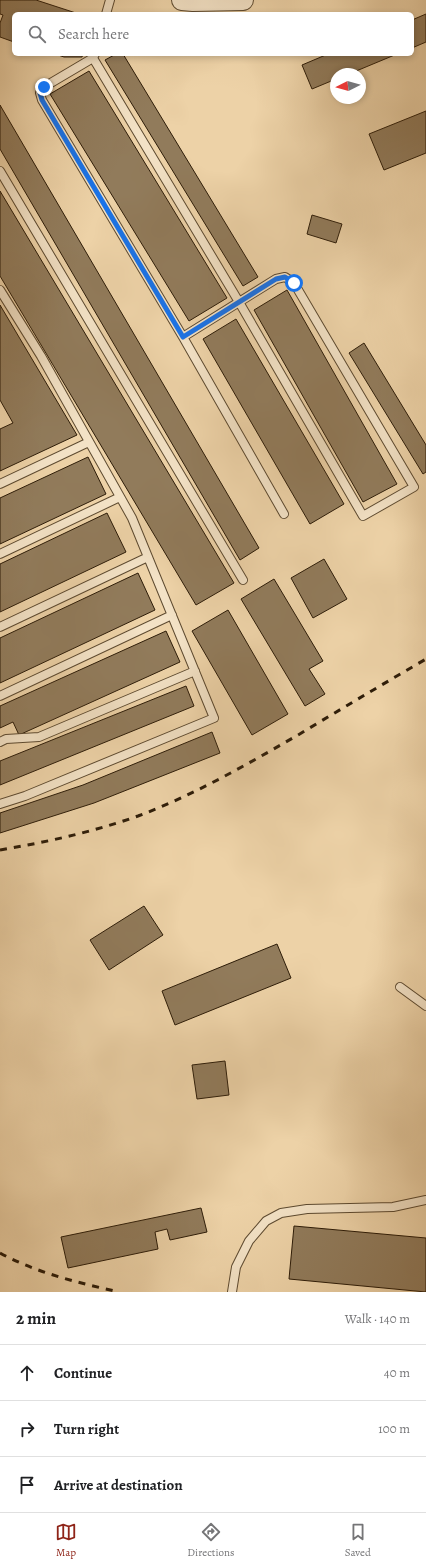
<!DOCTYPE html>
<html lang="en">
<head>
<meta charset="utf-8">
<style>
	body { margin:0; font-family:Alegreya,serif; background:#f2f2f2; color:#202124 }
	.compass { position:absolute; left:330px; top:68px; width:36px; height:36px; border-radius:50%; background:#fff; box-shadow:0 2px 6px #0003; rotate:264deg }
	.stop { position:absolute; width:12px; height:12px; margin:-9px; border:3px solid #1a73e8; border-radius:50%; background:#fff }
	.stop.end { background:#1a73e8; border-color:#fff; box-shadow:0 1px 4px #0008 }
	.list { margin:0; padding:0; list-style:none }
	h2 { display:flex; justify-content:space-between; align-items:center; height:52px; margin:0; padding:0 16px; font-size:17px }
	h2 small { font-size:13px; font-weight:400; color:#757577 }
	.list li { display:grid; grid-template-columns:26px 1fr auto; gap:12px; align-items:center; box-sizing:border-box; height:56px; padding:0 16px; border-top:1px solid #e0e0e0 }
	.list b { display:block; font-size:15px; white-space:nowrap }
	.list em { font-size:13px; font-style:normal; color:#757577 }
	.icon { flex:none; width:22px; height:22px; fill:none; stroke:currentColor; stroke-width:2; stroke-linecap:round; stroke-linejoin:round }
	.map { position:relative; flex:none; width:426px; height:1292px; overflow:hidden }
	.search { position:absolute; background:#fff; box-shadow:0 2px 6px #0003; left:12px; right:12px; top:12px; height:44px; display:flex; align-items:center; gap:10px; box-sizing:border-box; padding:0 14px; border-radius:6px; color:#757577; font-size:15px }
	.sheet { height:220px; background:#fff }
	nav { display:flex; justify-content:space-around; align-items:center; box-sizing:border-box; height:56px; border-top:1px solid #e0e0e0; background:#fff; font-size:11px; color:#757577 }
	nav a { display:grid; justify-items:center; gap:2px }
	nav .on { color:#8f2418 }
	.map>svg:first-child { display:block }
</style>
</head>
<body>
<div class="map">
<svg width="426" height="1292" viewBox="0 0 426 1292">
	<rect width="100%" height="100%" fill="#edd2a7"/>
	<filter id="stains"><feTurbulence type="fractalNoise" baseFrequency=".005" numOctaves="4"/><feColorMatrix values="0 0 0 0 .2 0 0 0 0 .09 0 0 0 0 .02 0 0 0 .5 -.17"/></filter>
	<radialGradient id="worn" r=".72"><stop offset=".6" stop-color="#630" stop-opacity="0"/><stop offset="1" stop-color="#630" stop-opacity=".3"/></radialGradient>
	<path fill="#917b5b" stroke="#2d1c08" d="M0,0H36L79,14H14V42L0,37V23L3,15L0,14Z
		M426,14V42L412,48V20Z
		M55,54H83L82,57H64Z
		M116,54H123L258,277L243,286L105,60Z
		M328,54H397L349,74H336V79L312,89L302,65Z
		M89,71L227,298L189,321L50,94Z
		M0,105L259,548L240,560L0,149Z
		M426,111V153L384,170L369,134Z
		M0,191L234,583L196,605L0,276Z
		M312,215L342,224L336,243L307,234Z
		M287,290L397,484L363,502L254,310Z
		M0,305L77,435L0,471V429L13,423L0,400Z
		M236,319L344,504L310,524L203,339Z
		M364,343L426,445V472L423,474L349,353Z
		M88,457L106,494L0,544V498Z
		M107,513L126,552L0,612V564Z
		M324,559L347,599L313,618L291,578Z
		M138,573L155,610L0,683V638Z
		M274,579L323,661L309,669L325,694L305,706L241,599Z
		M228,610L288,714L252,735L192,631Z
		M166,631L180,662L19,735L13,722L0,728V706Z
		M186,686L194,706L0,785V761Z
		M212,732L220,753L94,803L0,833V813L83,785Z
		M144,906L163,935L109,970L90,940Z
		M277,944L291,978L175,1025L162,991Z
		M225,1061L229,1095L197,1099L192,1065Z
		M201,1208L207,1232L170,1240L167,1229L155,1232L158,1249L68,1268L61,1237Z
		M294,1226L426,1238V1292L289,1279Z"/>
	<g fill="none" stroke-linecap="round" stroke-linejoin="round">
		<g stroke="#5d4a30" stroke-width="10">
			<path id="service" d="M106,14L110,0
				M95,54L93,58L239,302L363,516L414,487L294,283L285,277L276,279L183,337
				M93,58L44,87L40,93L42,100L183,337L284,514
				M0,171L243,580
				M0,290L41,356L132,518L214,718L25,796L0,804
				M0,484L89,442
				M0,554L120,497
				M0,627L148,557
				M0,696L172,615
				M0,742L6,739L39,737L195,671
				M400,987L426,1006
				M232,1292L236,1267L249,1241L266,1221L281,1213L307,1209L393,1207L426,1200"/>
		</g>
		<g stroke="#5d4a30" stroke-width="22">
			<path id="tertiary" d="M182,0L193,1L243,0"/>
		</g>
		<use href="#service" stroke="#f3e2c6" stroke-width="8"/>
		<use href="#tertiary" stroke="#f3e2c6" stroke-width="20"/>
		<path stroke="#2d1c08" stroke-width="3" stroke-dasharray="7 7" stroke-linecap="butt" d="M0,850C47,842 93,832 138,816C194,795 246,765 298,735C341,709 383,684 426,659
			M0,1253C37,1273 79,1283 119,1292"/>
	</g>
	<g fill="none" stroke-linecap="round" stroke-linejoin="round">
		<path stroke="#1a73e8" stroke-width="5" d="M44,87L40,93L42,100L183,337L276,279L285,277L294,283"/>
	</g>
	<rect width="100%" height="100%" filter="url(#stains)"/>
	<rect width="100%" height="100%" fill="url(#worn)"/>
</svg>
<svg class="compass" viewBox="-18 -18 36 36"><path d="M0-13l5 13h-10z" fill="#e53935"/><path d="M0 13l5-13h-10z" fill="#757577"/></svg>
<div class="stop" style="left:294px;top:283px"></div>
<div class="stop end" style="left:44px;top:87px"></div>
<div class="search"><svg class="icon" aria-label="search" viewBox="0 0 24 24"><circle cx="10" cy="10" r="6"/><path d="M15 15l6 6"/></svg>Search here</div>
</div>
<section class="sheet">
<h2>2 min<small>Walk · 140 m</small></h2>
<ul class="list">
<li><svg class="icon" aria-label="ahead" viewBox="0 0 24 24"><path d="M12 20V5M6 11l6-6 6 6"/></svg><div><b>Continue</b></div><em>40 m</em></li>
<li><svg class="icon" aria-label="right" viewBox="0 0 24 24"><path d="M7 20v-9h11M14 6l5 5-5 5"/></svg><div><b>Turn right</b></div><em>100 m</em></li>
<li><svg class="icon" aria-label="arrive" viewBox="0 0 24 24"><path d="M6 21V4h12l-3 4 3 4H6"/></svg><div><b>Arrive at destination</b></div></li>
</ul>
</section>
<nav>
<a class="on"><svg class="icon" aria-label="map" viewBox="0 0 24 24"><path d="M3 6l6-2 6 2 6-2v14l-6 2-6-2-6 2zM9 4v14M15 6v14"/></svg>Map</a>
<a><svg class="icon" aria-label="directions" viewBox="0 0 24 24"><path d="M12 3l9 9-9 9-9-9zM9 14v-3h6M13 9l2 2-2 2"/></svg>Directions</a>
<a><svg class="icon" aria-label="saved" viewBox="0 0 24 24"><path d="M7 4h10v16l-5-4-5 4z"/></svg>Saved</a>
</nav>
</body>
</html>
